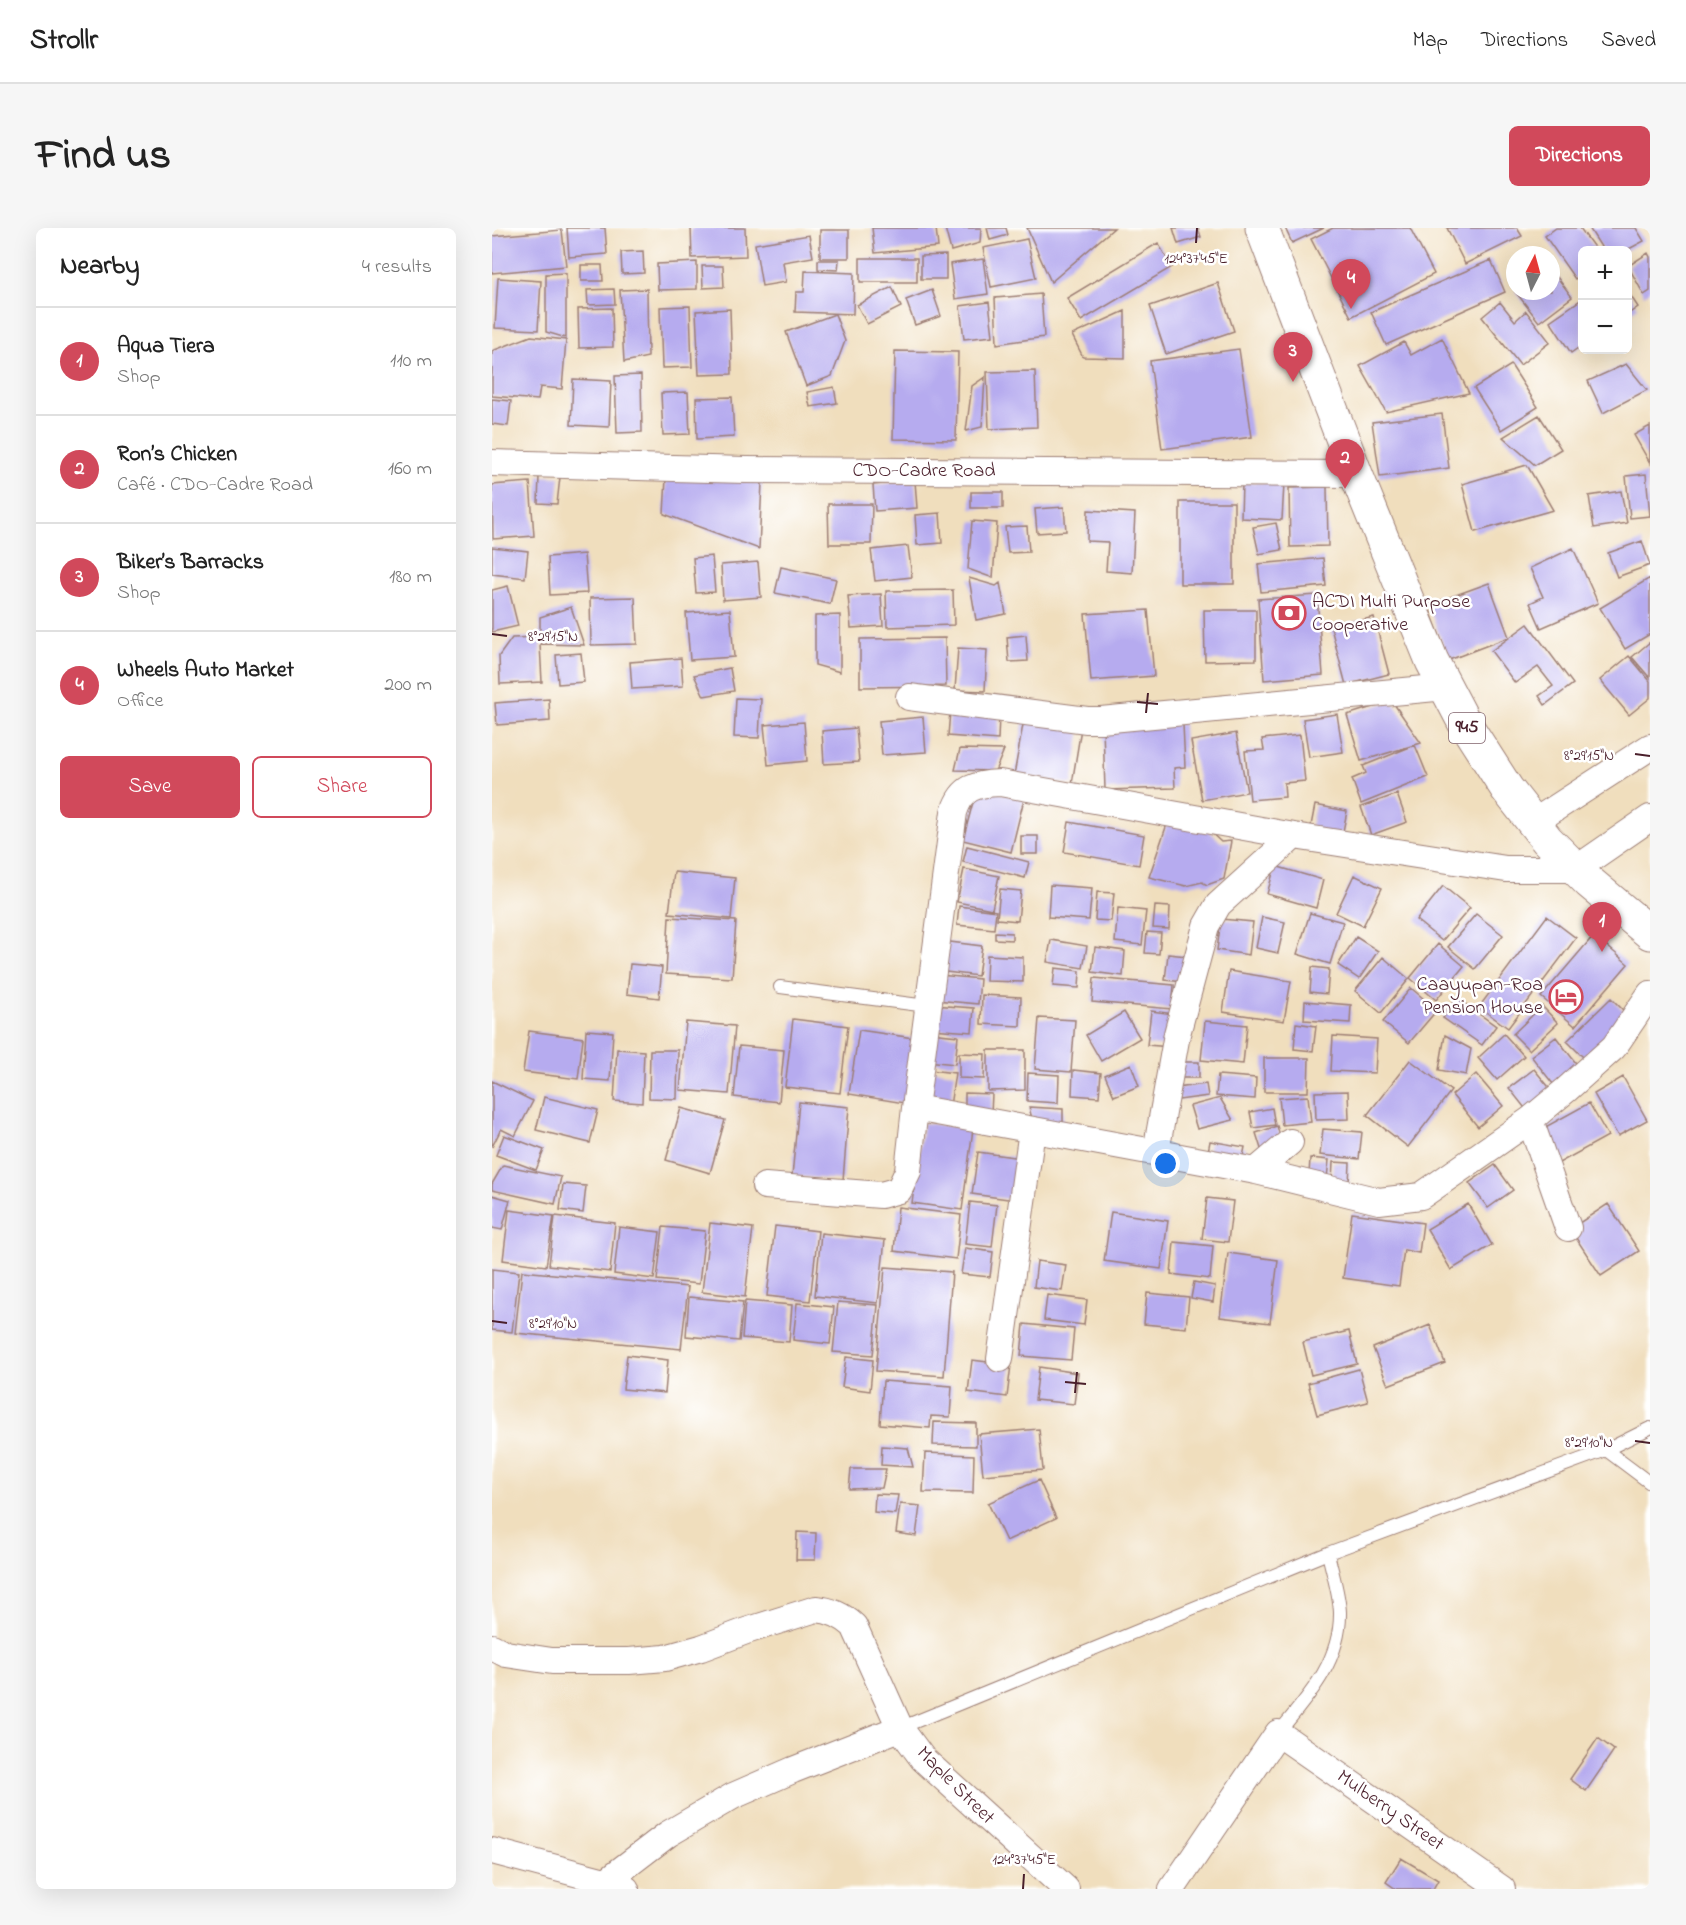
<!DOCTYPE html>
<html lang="en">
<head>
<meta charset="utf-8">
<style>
	body { margin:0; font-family:"Indie Flower",sans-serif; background:#f6f6f6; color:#222 }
	.controls { position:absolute; right:18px; top:18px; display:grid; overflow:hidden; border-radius:9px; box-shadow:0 6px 24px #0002 }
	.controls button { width:54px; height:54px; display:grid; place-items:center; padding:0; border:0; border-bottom:2px solid #e0e0e0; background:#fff; color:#222; font:30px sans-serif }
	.compass { position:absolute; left:1014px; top:18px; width:54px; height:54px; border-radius:50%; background:#fff; box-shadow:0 6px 24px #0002; rotate:6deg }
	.you { position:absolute; left:674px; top:936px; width:21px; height:21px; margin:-15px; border:4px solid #fff; border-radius:50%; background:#1a73e8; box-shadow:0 0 0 9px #1a73e833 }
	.badge { display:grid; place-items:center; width:39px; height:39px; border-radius:50%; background:#d1495b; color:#fff; font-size:20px; font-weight:700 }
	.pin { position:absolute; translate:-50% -50px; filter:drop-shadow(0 2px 3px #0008) }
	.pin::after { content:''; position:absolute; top:32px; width:21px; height:18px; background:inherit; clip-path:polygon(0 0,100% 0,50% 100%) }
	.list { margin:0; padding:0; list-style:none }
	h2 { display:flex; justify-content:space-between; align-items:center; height:78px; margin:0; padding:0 24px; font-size:26px }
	h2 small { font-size:20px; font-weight:400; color:#767676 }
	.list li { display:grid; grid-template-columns:39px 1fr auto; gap:18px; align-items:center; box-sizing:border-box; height:108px; padding:0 24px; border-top:2px solid #e0e0e0 }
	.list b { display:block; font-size:22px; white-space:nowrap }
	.list p { margin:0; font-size:20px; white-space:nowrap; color:#767676 }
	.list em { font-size:20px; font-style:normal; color:#767676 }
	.actions { display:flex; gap:12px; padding:18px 24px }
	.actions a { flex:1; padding:14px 0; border:2px solid #d1495b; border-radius:9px; text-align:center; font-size:21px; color:#d1495b }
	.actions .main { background:#d1495b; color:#fff }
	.map { position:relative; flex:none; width:1158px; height:1661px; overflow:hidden; border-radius:9px }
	header { display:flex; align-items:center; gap:36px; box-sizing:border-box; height:84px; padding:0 30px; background:#fff; border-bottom:2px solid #e0e0e0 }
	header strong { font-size:28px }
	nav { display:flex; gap:33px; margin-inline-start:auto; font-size:21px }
	.intro { display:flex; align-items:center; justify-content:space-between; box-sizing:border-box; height:144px; padding:0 36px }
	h1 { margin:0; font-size:42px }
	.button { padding:15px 27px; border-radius:9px; background:#d1495b; color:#fff; font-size:21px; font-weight:700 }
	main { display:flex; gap:36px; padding:0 36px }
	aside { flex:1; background:#fff; border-radius:9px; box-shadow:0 6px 24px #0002 }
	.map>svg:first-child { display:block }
</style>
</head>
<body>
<header>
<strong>Strollr</strong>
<nav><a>Map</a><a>Directions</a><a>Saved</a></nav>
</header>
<div class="intro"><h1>Find us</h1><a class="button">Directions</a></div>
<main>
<aside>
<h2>Nearby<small>4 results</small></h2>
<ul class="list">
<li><span class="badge">1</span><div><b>Aqua Tiera</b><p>Shop</p></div><em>110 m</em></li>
<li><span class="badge">2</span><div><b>Ron’s Chicken</b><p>Café · CDO-Cadre Road</p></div><em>160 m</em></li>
<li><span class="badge">3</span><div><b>Biker’s Barracks</b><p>Shop</p></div><em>180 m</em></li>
<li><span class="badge">4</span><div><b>Wheels Auto Market</b><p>Office</p></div><em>200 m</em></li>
</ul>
<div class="actions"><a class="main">Save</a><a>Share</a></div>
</aside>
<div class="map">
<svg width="1158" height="1661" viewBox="0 0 1158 1661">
	<rect width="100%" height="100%" fill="#fff"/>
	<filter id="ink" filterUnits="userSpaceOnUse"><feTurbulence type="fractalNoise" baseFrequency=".0167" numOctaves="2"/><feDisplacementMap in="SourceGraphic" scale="12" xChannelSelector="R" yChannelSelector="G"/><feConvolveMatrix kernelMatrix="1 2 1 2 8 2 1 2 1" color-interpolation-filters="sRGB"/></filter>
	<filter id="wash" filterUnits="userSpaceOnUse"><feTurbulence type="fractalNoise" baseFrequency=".008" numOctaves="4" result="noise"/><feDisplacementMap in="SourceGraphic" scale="24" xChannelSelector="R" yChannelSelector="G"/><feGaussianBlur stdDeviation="1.35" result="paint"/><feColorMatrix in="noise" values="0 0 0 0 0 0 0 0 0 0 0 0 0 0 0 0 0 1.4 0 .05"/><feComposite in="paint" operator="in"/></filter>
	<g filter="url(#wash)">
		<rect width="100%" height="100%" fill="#f0debd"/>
		<g id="blocks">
			<path fill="#b6abef" d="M75,0H113L115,26L77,29Z
				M199,0H253L254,28L200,30Z
				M380,0H444L446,19L383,25Z
				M453,0H489L488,15L459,23Z
				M495,0H514L516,7L498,12Z
				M535,0H622L559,54Z
				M681,0H706L709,9L686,16Z
				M793,0H832L800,15Z
				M841,0H918L942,46L859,89L819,11Z
				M955,0H1025L1030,8L973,36Z
				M1064,0H1088L1104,22H1090V46L1083,51L1053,8Z
				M1097,0H1144L1152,13L1135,22H1111Z
				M70,2L74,38L0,45V8Z
				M328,2H357V30H328Z
				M317,7L321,29L291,34L294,54L270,58L263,16Z
				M535,11L544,50L499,59L491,20Z
				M666,15L680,39L589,93L575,70Z
				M151,23L152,45L130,46L129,24Z
				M1156,25L1158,29V63L1152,67L1136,38Z
				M454,27V51H429V28Z
				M368,30H425V54H368Z
				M491,31L496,66L463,71L458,36Z
				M326,32H347L346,42L326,41Z
				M999,32L1013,64L894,117L879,84Z
				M205,34V61L166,62L165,36Z
				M89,37H110L111,53H89Z
				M210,38H231L232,59L211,60Z
				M1059,41L1080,69L1047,94L1023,63H1059Z
				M313,43L362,45L361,86L303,84L304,64H312Z
				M74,45V110L54,104V46Z
				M6,50L49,53L46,102L3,100Z
				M726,55L742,103L674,126L658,78Z
				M400,59L409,79L375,96L365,77Z
				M122,61L123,76L96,77L95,62Z
				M155,61L156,129L132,134L128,62Z
				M440,62L449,88L423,97L414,72Z
				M1136,64L1146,79L1136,86Z
				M549,66L552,109L505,116L503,70Z
				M1090,71V117L1079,125L1058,93Z
				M497,74L501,108L472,111L468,78Z
				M1008,74L1023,93L1034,83L1058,114L1028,137L990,89Z
				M198,78L200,139L170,140L168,79Z
				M120,80L121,119L87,120L86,81Z
				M238,81L240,146L207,147L204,83Z
				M633,83V130L591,129L580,107Z
				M343,86L353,113L340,148L314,158L294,104Z
				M39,108L74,112L70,161L48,159L46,172L0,168V123Z
				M950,110L977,165L894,184L868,138L912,114L919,127Z
				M747,121L760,209L670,221L658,133Z
				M403,123L466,124L464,212L401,211Z
				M1134,136L1155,162L1111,185L1096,153Z
				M1019,137L1046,179L1009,202L982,160Z
				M543,143L545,199L497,201L495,144Z
				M149,147L150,204L125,205L123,148Z
				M493,149L490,199L474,203L480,158Z
				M81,151L119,153L117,199L79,197Z
				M342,159L345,175L318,179L315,164Z
				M196,164L198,206L171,207L169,165Z
				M240,169L242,209L205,211L204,170Z
				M0,171L19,173L16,198L0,196Z
				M950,186L957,240L888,249L880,194Z
				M1047,187L1069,221L1043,237L1011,209Z
				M1158,198V235L1142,207Z
				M1035,237L1061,282L983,304L970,256Z
				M1154,246L1158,288L1138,290L1134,248Z
				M47,248L68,249L65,276L46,275Z
				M174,250L270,254L267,321L172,286Z
				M423,253L425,280L383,283L381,257Z
				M38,254L42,308L1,311L0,257Z
				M750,254L792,256L790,292L749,290Z
				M835,259L836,318L798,319L797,260Z
				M1129,263L1135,295L1102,300L1097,268Z
				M479,264H511V280H479Z
				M688,274H742V356H688Z
				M336,276H380L379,316H337Z
				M572,279L574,303L545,305L543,281Z
				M596,282L643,285L640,345L614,343L616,314L595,313Z
				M448,285L450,315L425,317L423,287Z
				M480,293L505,295L501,350L476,341Z
				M784,295L790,322L767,326L761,299Z
				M535,298L537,324L516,325L513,299Z
				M1150,313L1158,337L1125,349L1116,325Z
				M416,318L420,349L383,353L379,322Z
				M0,319L36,323L33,350L0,346Z
				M1081,320L1106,375L1049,400L1038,375L1051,369L1038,340Z
				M92,326L95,365L58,367L56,329Z
				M220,328L223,364L204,365L201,330Z
				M831,330L834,358L769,364L766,336Z
				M266,334L269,369L231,372L229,337Z
				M289,339L344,351L338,376L283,365Z
				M477,350L504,358L508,355L514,386L484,392Z
				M1158,350V406L1133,421L1108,380Z
				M997,355L1017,409L957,432L936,377Z
				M16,358L26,398L0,404V362Z
				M461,362L462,397L395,399L394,363Z
				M389,366L391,398L359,400L356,368Z
				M825,367L831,447L772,452L766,371Z
				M143,369L145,416L99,417L98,370Z
				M79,379L92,417L48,416L50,454L8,456L7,428L20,410L48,409V389Z
				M238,382L242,429L198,432L194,385Z
				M656,382L662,448L599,453L593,386Z
				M712,382H764V432L713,433Z
				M348,387V444L323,437V388Z
				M882,389L897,446L854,457L839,400Z
				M1036,396L1081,456L1053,477L1047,468L1061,458L1046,439L1023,455L999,423Z
				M534,407L536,433L517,434L515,409Z
				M453,410L454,458L368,459V411Z
				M1158,414V450L1140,429Z
				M466,420L495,422L493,463L463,462Z
				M89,425L92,454L66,456L64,427Z
				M1137,428L1158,453V470L1137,487L1108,452Z
				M189,430L191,458L140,461L138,434Z
				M238,440L242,463L212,468L202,447Z
				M244,470L269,471L267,510L242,509Z
				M57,471L58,493L5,497L3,475Z
				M900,473L929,515L869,533L855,487Z
				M458,483L507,487L506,512L456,508Z
				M845,486L851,524L817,529L811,491Z
				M431,489L434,524L390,527L387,493Z
				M532,491L589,500L580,556L522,547Z
				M312,494L315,533L276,537L272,497Z
				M691,496L693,539L682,540L683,560L613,562L611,499Z
				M364,500L367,534L332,536L330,503Z
				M744,505L755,564L710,572L699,513Z
				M808,507L813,553L792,555L793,569L758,572L753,523L772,522L770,511Z
				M923,517L936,549L869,576L860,551L874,545L871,538Z
				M468,521L512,522L503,543L463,542Z
				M485,559L532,571L519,624L471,612Z
				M905,566L915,594L879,607L869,579Z
				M823,577L855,583L849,614L817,608Z
				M577,594L652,607L647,637L572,624Z
				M675,596L715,601L729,614L739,613L732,651L715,657L710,654L694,658L657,649Z
				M529,608H546V626H529Z
				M475,618L537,634L533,650L471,634Z
				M783,638L831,652L824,680L775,666Z
				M472,641L507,648L500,681L465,674Z
				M182,644L243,650L239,691L177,685Z
				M862,647L890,660L871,698L844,685Z
				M558,657L600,660L597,692L556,689Z
				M951,658L978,680L950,713L924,692Z
				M508,661L529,663L526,693L505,691Z
				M605,664L622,665L619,693L603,692Z
				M467,678L504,683L502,701L465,697Z
				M663,678L678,679L677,701L661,700Z
				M626,680L654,683L650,717L623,714Z
				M818,685L851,694L838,736L805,726Z
				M984,686L1011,707L983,741L956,719Z
				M1055,688L1084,710L1016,800L987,779Z
				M177,689L244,693L240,750L174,746Z
				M770,689L793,694L786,725L764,720Z
				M729,691L761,694L757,727L725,722Z
				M503,704L520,705V712L503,711Z
				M655,704L669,705L667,726L653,725Z
				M1102,707L1136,736L1083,798L1049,769Z
				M864,709L886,723L867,751L846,737Z
				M559,712L595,718L591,740L555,734Z
				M450,713L490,718L486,748L446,743Z
				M946,716L972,738L944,772L918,750Z
				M603,719L633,723L631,748L600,744Z
				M676,726L695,728L692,754L673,752Z
				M495,727L531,729V754L494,753Z
				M891,729L917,751L889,785L863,763Z
				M138,736L170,739L167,770L135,766Z
				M820,739L837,741L835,766L818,764Z
				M563,740L588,743L587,760L561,758Z
				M737,743L799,753L792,793L731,784Z
				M447,747L488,751L486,776L444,772Z
				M602,750L682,757L680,781L600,774Z
				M919,760L945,782L917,815L891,794Z
				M490,767L529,769L528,798L489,796Z
				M965,770L1004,798L990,817L951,790Z
				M1119,770L1137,788L1093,831L1075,813Z
				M813,773L859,777L858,795L812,792Z
				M441,777L482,780L480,804L439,801Z
				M1050,778L1066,795L1037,822L1021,806Z
				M659,783L682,786L679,819L655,817Z
				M632,784L648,810L609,833L594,807Z
				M547,790L583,792L579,844L543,841Z
				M301,791L356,798L348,865L293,859Z
				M713,793L755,797L751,836L709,832Z
				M194,794L243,798L237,866L188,862Z
				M804,795L824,798L821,823L802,821Z
				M94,802L121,804L118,853L91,851Z
				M367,802L428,811L418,876L357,866Z
				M37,803L91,810L86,851L31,844Z
				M438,805L466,808L463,836L435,833Z
				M1012,806L1032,828L1005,852L986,830Z
				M953,807L979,821L974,847L947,842Z
				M841,808L885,811L883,845L839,843Z
				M1064,809L1090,843L1065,861L1039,828Z
				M247,818L292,822L287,874L242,869Z
				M125,821L152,823L150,875L122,873Z
				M158,822H186L185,871L157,870Z
				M496,822H533V862L496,863Z
				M467,825L493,826L492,851L467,850Z
				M772,830H817L816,864H772Z
				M918,832L959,863L916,919L875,887Z
				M684,834H707V850H684Z
				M639,836L647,858L622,868L613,847Z
				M1042,841L1061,864L1036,884L1017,860Z
				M438,842L463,845L458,878L434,875Z
				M581,842L609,845L607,869L580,867Z
				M536,845L567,847L566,875L535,873Z
				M984,846L1011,878L986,899L960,867Z
				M726,847L764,850L763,871L724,868Z
				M1131,849L1155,892L1126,908L1102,866Z
				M0,853L41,873L23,908L9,901L0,919Z
				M714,856L716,868L687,872L685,860Z
				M856,863L857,891L824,892L823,864Z
				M473,865L500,866L499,885L473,884Z
				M816,868L819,894L790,897L787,870Z
				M52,869L106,882L98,915L44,902Z
				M728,870L741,892L705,901L698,878Z
				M307,874L357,879L351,952L300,948Z
				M1097,875L1116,908L1067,935L1048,902Z
				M537,879L571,881V896L541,895Z
				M189,880L233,892L218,945L174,932Z
				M780,880L783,897L761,900L758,884Z
				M431,895L481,901L470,982L420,975Z
				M785,898L791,918L770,924L764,905Z
				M831,901L870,904L867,931L828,927Z
				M12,907L52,922L44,942L4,927Z
				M718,913L753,919L750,934L715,929Z
				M486,924L529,930L523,972L480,966Z
				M818,930L837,932L835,950L817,948Z
				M841,934L858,935L857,956L840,955Z
				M11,937L69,949L63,976L0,962V956Z
				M1003,937L1021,962L996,980L977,955Z
				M71,956L94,958L91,985L68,982Z
				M0,967L18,972L10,1002L0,1000Z
				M715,970L741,973L736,1014L710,1011Z
				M478,974L505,977L500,1019L473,1016Z
				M976,976L1000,1017L959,1042L935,1001Z
				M1116,976L1147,1023L1109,1048L1078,1001Z
				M406,979L469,987L464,1031L402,1023Z
				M17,982L62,988L54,1038L11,1032Z
				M619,984L676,993L669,1041L612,1033Z
				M860,985L931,995L927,1025L912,1022L907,1058L851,1050Z
				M63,988L123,995L118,1044L57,1037Z
				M218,995L261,1000L253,1069L210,1064Z
				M283,998L326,1003L318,1073L275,1068Z
				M127,999L168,1004L162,1051L122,1046Z
				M171,999L213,1003L207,1056L165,1052Z
				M329,1005L393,1012L386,1075L323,1068Z
				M682,1014L721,1018L718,1051L679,1046Z
				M473,1020L501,1024L498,1049L469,1046Z
				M736,1025L786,1032L778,1095L728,1089Z
				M545,1033L574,1037L570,1063L542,1059Z
				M393,1039L460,1044L452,1148L384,1143Z
				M0,1041L27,1044L20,1104L0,1102Z
				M30,1043L196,1059L189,1121L23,1105Z
				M702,1054L723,1058L721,1074L699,1070Z
				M655,1065L697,1069L694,1100L652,1096Z
				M555,1067L595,1072L592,1097L552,1092Z
				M197,1069L251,1074L247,1113L194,1108Z
				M253,1073L300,1077L297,1114L250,1110Z
				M346,1074L386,1077L381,1127L341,1124Z
				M305,1075L342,1079L338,1116L301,1112Z
				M532,1096L582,1101L579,1132L529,1128Z
				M938,1097L953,1135L896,1157L881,1120Z
				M857,1103L865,1136L819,1147L811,1114Z
				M135,1127L176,1132L173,1165L131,1161Z
				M354,1129L381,1132L378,1163L350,1159Z
				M480,1132L519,1137L515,1169L476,1164Z
				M547,1139L586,1145L582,1176L543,1172Z
				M867,1141L876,1174L825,1187L816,1155Z
				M391,1153L460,1158L458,1189L439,1188L438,1200L388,1196Z
				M442,1194L484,1195V1218L441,1217Z
				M547,1201L551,1242L491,1247L487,1206Z
				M390,1218L416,1220L421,1239L389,1237Z
				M433,1225L482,1227L481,1265L431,1264Z
				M359,1241H394L390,1260L357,1261Z
				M547,1252L564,1290L514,1313L496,1275Z
				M383,1266L406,1267L403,1286L382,1284Z
				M408,1276L428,1278L424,1308L404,1305Z
				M305,1304L324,1305L323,1332H304Z
				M1106,1510L1122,1522L1094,1563L1078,1551Z
				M909,1630L946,1652L941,1661H904L894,1654Z"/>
		</g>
	</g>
	<g filter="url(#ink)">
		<use href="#blocks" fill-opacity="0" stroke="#9d7e74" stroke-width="1.5"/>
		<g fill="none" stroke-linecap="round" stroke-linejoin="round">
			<g stroke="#9d7e74" stroke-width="14">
				<path id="lane" d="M288,759L435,778
					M1114,1222L1158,1255
					M408,1500L836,1325L1114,1222L1158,1200
					M786,1505C815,1470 849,1434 848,1384C847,1365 840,1344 836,1325"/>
			</g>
			<g stroke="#9d7e74" stroke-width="28">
				<path id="street" d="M0,235L254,242L864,246
					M417,469L595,492H609L954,459
					M1158,590L1084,641H1014L802,608L508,555C483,556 470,559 462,584L423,880L764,943L887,973L929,968L1038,892L1074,862L1122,819L1158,766
					M1042,594L1158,519
					M1038,892L1076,1000
					M664,924L685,806L714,698L726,677L802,608
					M764,943L798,914
					M273,958L389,967L407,962L416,943L423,880
					M508,1131L540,902
					M0,1419L14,1426L60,1433H137L173,1430L209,1420L254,1403L324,1381C340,1382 351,1388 362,1398L408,1500L431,1531L574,1661
					M0,1623L113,1653L134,1661
					M104,1661L176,1606L241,1568L301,1542L408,1500
					M680,1661L786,1505L1010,1661"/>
			</g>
			<g stroke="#9d7e74" stroke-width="35">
				<path id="primary" d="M770,0L864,246L940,433L972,494L1015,561L1055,612L1097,654L1158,705"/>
			</g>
			<use href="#lane" stroke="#fff" stroke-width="12"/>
			<use href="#street" stroke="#fff" stroke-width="26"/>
			<use href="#primary" stroke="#fff" stroke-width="33"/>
		</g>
	</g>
	<path fill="none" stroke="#4a1f2b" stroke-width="2" d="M704,15L705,0M0,406L15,408M645,474L666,476M654,485L656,465M1143,526L1158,528M0,1093L15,1095M573,1154L594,1156M583,1165L585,1144M1143,1213L1158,1215M531,1661L532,1646"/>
	<defs>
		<g id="bank-ring" transform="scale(1.725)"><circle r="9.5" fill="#fff" stroke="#d1495b" stroke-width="1.5"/><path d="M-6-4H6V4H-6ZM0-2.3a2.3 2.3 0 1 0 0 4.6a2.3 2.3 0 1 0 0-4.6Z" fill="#d1495b"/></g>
		<g id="hotel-ring" transform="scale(1.725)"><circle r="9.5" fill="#fff" stroke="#d1495b" stroke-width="1.5"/><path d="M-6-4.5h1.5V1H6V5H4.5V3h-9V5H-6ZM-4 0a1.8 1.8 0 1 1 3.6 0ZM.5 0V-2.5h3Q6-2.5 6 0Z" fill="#d1495b"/></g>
	</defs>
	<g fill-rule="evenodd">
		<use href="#bank-ring" x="797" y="385"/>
		<use href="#hotel-ring" x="1074" y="769"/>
	</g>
	<g text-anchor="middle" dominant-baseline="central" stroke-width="5" stroke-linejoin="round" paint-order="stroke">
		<rect fill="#fff" stroke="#80626b" stroke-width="1.5" x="957" y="485" width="36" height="30" rx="4.5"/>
		<g font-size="18" font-weight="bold" fill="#4a1f2b">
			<text x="975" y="500">945</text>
		</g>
		<g font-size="20" fill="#4a1f2b" stroke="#fff">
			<text x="432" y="243">CDO-Cadre Road</text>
			<text transform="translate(463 1558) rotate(45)">Maple Street</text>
			<text transform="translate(898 1583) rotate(35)">Mulberry Street</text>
		</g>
		<g font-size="20" fill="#4a1f2b" stroke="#fff" text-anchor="start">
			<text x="820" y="374">ACDI Multi Purpose<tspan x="820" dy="23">Cooperative</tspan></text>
			<text x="1051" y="757" text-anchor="end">Caayupan-Roa<tspan x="1051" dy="23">Pension House</tspan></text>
		</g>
	</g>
	<g font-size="15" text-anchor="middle" fill="#4a1f2b" stroke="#fff" stroke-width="5" stroke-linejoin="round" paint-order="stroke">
		<text x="704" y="35">124°37'45"E</text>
		<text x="61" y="413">8°29'15"N</text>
		<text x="1097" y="532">8°29'15"N</text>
		<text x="61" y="1100">8°29'10"N</text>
		<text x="1097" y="1219">8°29'10"N</text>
		<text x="532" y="1636">124°37'45"E</text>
	</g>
</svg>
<div class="controls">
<button>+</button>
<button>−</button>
</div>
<svg class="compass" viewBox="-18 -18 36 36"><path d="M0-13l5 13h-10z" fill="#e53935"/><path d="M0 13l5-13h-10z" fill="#767676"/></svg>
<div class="you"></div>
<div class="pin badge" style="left:1110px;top:724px">1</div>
<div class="pin badge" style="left:853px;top:261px">2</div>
<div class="pin badge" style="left:801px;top:154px">3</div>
<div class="pin badge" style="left:859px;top:81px">4</div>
</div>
</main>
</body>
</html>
